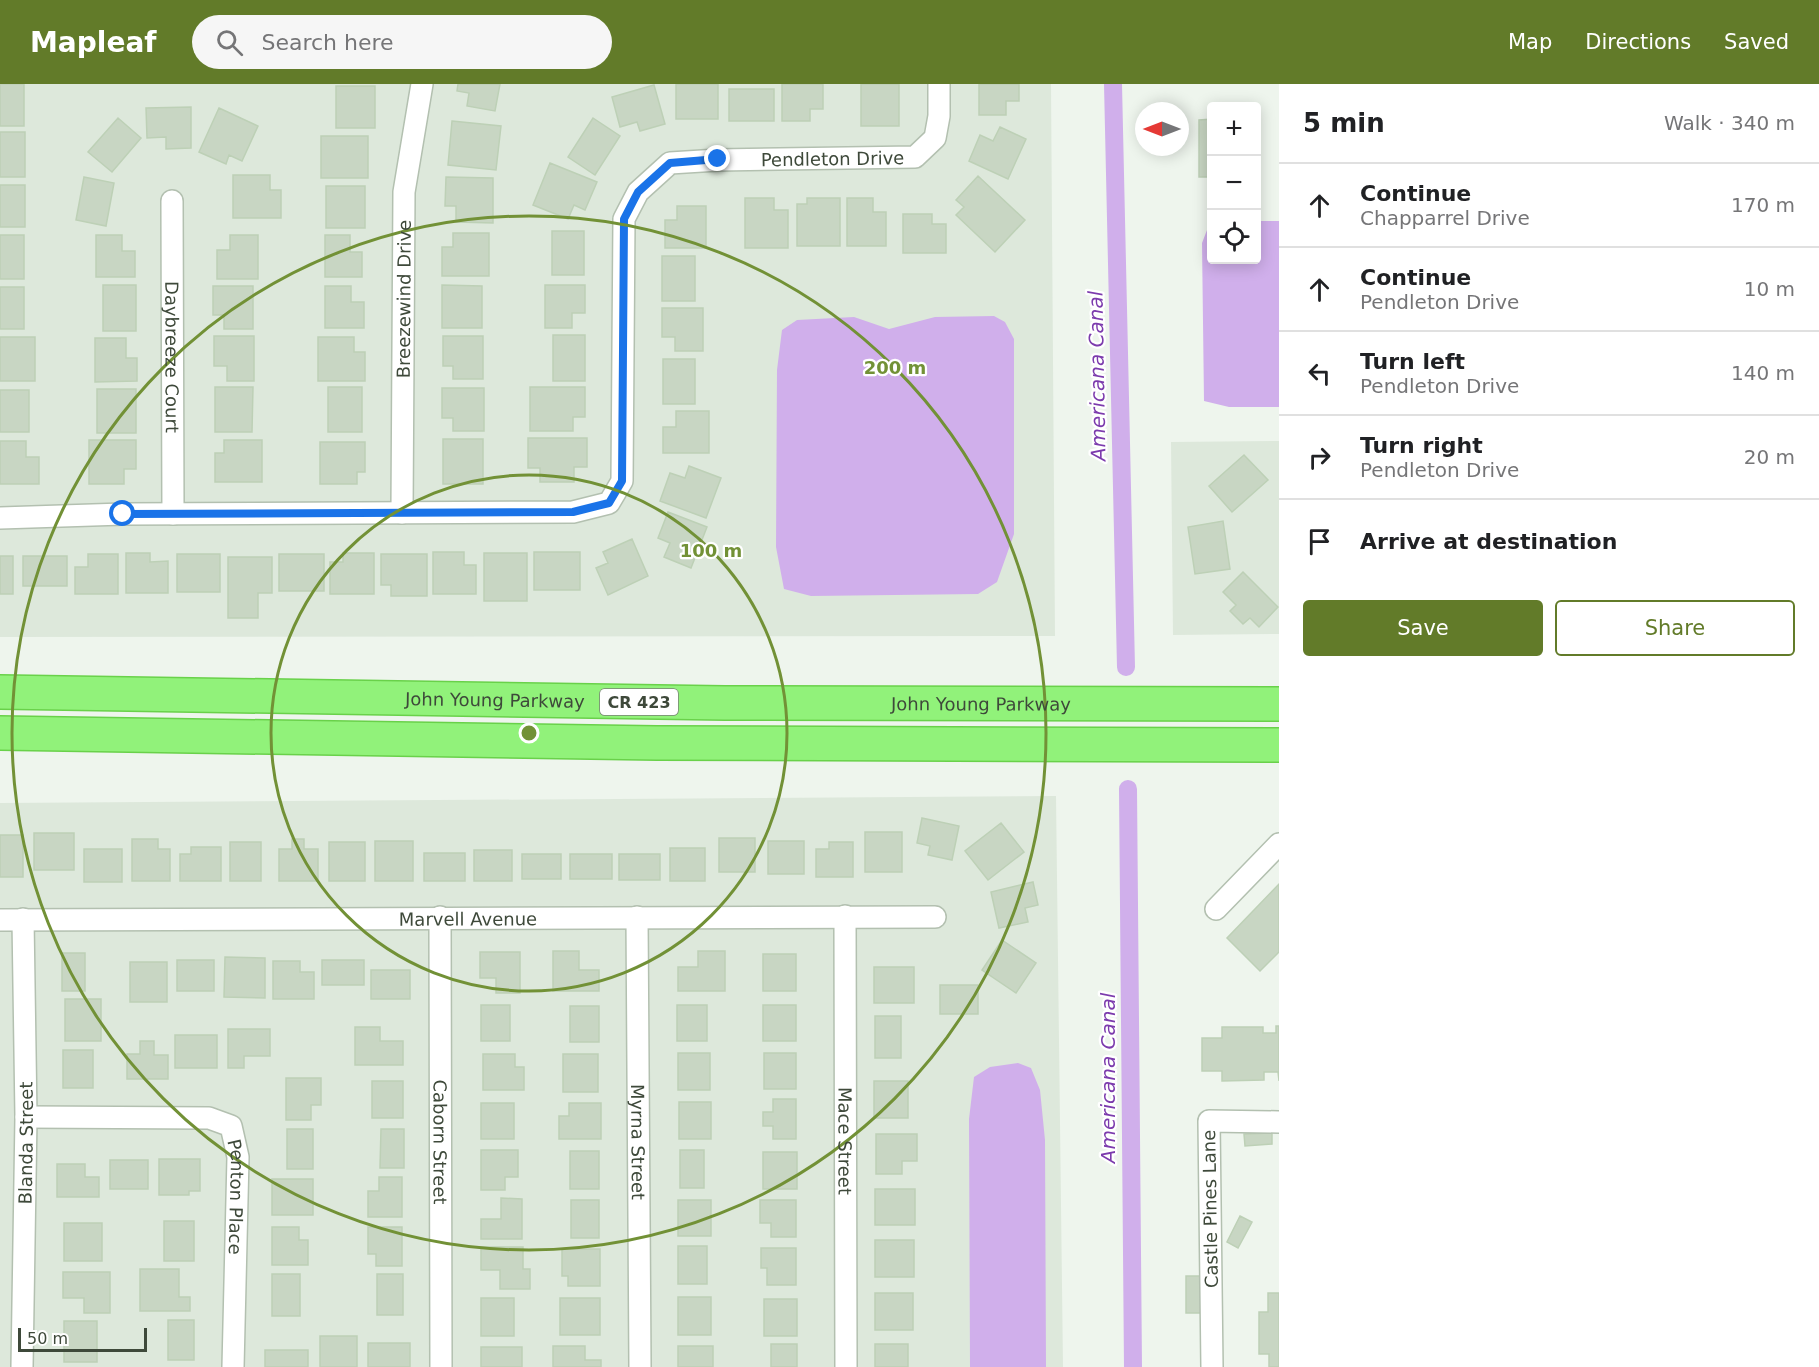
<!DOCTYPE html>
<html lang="en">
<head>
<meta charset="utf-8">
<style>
	body { margin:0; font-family:"DejaVu Sans",sans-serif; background:#f6f6f6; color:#202124 }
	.controls { position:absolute; right:18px; top:18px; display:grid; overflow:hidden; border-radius:6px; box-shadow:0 3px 15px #0003 }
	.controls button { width:54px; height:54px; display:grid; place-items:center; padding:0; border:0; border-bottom:2px solid #e0e0e0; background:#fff; color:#202124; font:30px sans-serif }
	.compass { position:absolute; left:1135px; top:18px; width:54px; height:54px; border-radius:50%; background:#fff; box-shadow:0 3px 15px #0003; rotate:270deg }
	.scale { position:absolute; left:18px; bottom:15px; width:129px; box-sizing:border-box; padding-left:6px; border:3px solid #3e493a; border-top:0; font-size:16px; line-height:21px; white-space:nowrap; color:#3e493a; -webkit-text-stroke:4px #fff; paint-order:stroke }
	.stop { position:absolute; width:18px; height:18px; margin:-14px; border:4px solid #1a73e8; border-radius:50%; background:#fff }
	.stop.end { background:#1a73e8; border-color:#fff; box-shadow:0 2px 6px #0008 }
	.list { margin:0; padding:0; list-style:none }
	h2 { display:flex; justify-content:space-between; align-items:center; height:78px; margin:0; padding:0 24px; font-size:26px }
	h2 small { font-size:20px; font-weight:400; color:#757577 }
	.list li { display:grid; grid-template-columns:39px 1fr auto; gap:18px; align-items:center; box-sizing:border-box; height:84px; padding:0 24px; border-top:2px solid #e0e0e0 }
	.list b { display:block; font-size:22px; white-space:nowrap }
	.list p { margin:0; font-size:20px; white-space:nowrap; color:#757577 }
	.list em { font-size:20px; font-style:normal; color:#757577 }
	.actions { display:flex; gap:12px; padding:18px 24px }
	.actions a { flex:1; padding:14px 0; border:2px solid #627b29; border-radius:6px; text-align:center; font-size:21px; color:#627b29 }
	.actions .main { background:#627b29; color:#fff }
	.icon { flex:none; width:33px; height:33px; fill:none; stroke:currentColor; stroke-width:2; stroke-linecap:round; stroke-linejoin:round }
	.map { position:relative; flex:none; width:1279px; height:1283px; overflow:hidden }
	header { display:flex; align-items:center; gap:36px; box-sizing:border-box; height:84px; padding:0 30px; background:#627b29; color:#fff }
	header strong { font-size:28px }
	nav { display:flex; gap:33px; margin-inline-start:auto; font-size:21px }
	.search { width:420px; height:54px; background:#f6f6f6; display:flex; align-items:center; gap:15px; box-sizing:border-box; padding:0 21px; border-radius:33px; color:#757577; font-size:22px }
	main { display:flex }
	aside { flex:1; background:#fff }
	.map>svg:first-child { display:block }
</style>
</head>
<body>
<header>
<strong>Mapleaf</strong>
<div class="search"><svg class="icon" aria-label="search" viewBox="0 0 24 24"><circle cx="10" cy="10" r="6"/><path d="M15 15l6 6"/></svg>Search here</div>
<nav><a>Map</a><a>Directions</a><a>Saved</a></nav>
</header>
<main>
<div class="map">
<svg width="1279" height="1283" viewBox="0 0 1279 1283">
	<rect width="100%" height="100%" fill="#eef5ed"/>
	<path fill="#dde8db" d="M0,0H1051L1055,552L0,553Z
		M1279,357V550L1173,551L1171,358Z
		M1056,712L1063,1283H0V719Z"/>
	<path fill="#d0afeb" d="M1257,137H1279V323H1229L1204,317L1202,159L1207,146L1211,143L1212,176H1256Z
		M994,232L1005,238L1014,255V450L997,498L978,510L811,512L784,505L776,463L777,286L782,246L797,236L854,233L889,245L935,233Z
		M1018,979L1031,984L1040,1006L1045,1056L1046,1283H970L969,1035L974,993L990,983Z"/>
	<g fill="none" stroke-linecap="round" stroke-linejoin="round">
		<path stroke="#d0afeb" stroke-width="18" d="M1113,0L1126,583
			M1128,705L1133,1283"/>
	</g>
	<path fill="#c8d6c3" stroke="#bdd0b6" stroke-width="1.5" d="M0,0H24V42H0Z
		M458,0H500L495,27L467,22L469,9L457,7Z
		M676,0H718V35H676Z
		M782,0H823V25H810V37H782Z
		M861,0H899V42H861Z
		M979,0H1019V17H1006V31H979Z
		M654,1L665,40L640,47L637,38L620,43L612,13Z
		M336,2H375V44H336Z
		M729,5H774V37H729Z
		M191,23V64L166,65V53L147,54L146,24Z
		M219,24L258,42L242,77L229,71L226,80L199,68Z
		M118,34L141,54L112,88L88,68Z
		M593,34L620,52L595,91L568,73Z
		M1212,35V93H1199V36Z
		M452,37L501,42L496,86L448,81Z
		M1000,43L1026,55L1008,95L969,77L980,51L993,57Z
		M0,48H25V93H0Z
		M321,52H368V94H321Z
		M550,79L597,98L585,126L574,121L568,135L533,121Z
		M233,91H270V106H281V134H233Z
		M978,92L1025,136L995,168L956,131L964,123L956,116Z
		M84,93L114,99L106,142L76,136Z
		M446,93L493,94V139L456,138V122H445Z
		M0,101H25V143H0Z
		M326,102H365V144H326Z
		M745,114H774V126H788V164H745Z
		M807,114H840V162H797V120H807Z
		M847,114H873V128H886V162H847Z
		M677,122H706V164H665V136H677Z
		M903,130H932V140H946V169H903Z
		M552,147H584V191H552Z
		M453,149H489V192H442V163H453Z
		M0,151H24V195H0Z
		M96,151H122V167H135V193H96Z
		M230,151H258V195H217V166H230Z
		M325,151H350V168H362V193H325Z
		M662,172H695V217H662Z
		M103,201H136V247H103Z
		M442,201L482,202V244H442Z
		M545,201H585V229H572V244H545Z
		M213,202H253V245H224V231H213Z
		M325,202H351V218H364V244H325Z
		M0,203H24V245H0Z
		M662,224H703V267H675V253H662Z
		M553,251H585V297H553Z
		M214,252H254V297H227V282H214Z
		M443,252H483V295H453V282H443Z
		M0,253H35V297H0Z
		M318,253H354V268H365V297H318Z
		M95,254H126V274H137V297L95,298Z
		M663,275H695V320H663Z
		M215,303H253L252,348H215Z
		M328,303H362V348H328Z
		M530,303H585V333H573V347H530Z
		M442,304H484V347H453V334H442Z
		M97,305H136V349H97Z
		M0,306H29V348H0Z
		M676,327H709V369H663V343H676Z
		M528,354H587V383H574V398H540V384H528Z
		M443,355H483V400H443Z
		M89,356H136V385H124V400H89Z
		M224,356H262V398H215V369H224Z
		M0,357H26V373H39V400H0Z
		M320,358H365V388H357V400H320Z
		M1244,371L1268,396L1232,428L1209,402Z
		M689,382L721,394L706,434L660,417L670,389L685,394Z
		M668,428L707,443L691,484L664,473L670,459L658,454Z
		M1223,437L1230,485L1195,490L1188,443Z
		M632,455L648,492L608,511L596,484L608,479L603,468Z
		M433,468H464V481H476V510H433Z
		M534,468H580V506H534Z
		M126,469H150V478L168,477V509H126Z
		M343,469H374V510H330V478H343Z
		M484,469H527V517H484Z
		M88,470H118V510H75V483H88Z
		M177,470H220V508H177Z
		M279,470H324V507H279Z
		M381,470H427V512H391V501H381Z
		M0,472H13V510H0Z
		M23,472H67V502H23Z
		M228,473H272V509H258V534H228Z
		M1243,488L1278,523L1259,543L1250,534L1243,540L1230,527L1236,521L1223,508Z
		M922,734L959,742L952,776L928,771L930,762L917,759Z
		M1001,739L1024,768L988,796L965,767Z
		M865,748H902V788H865Z
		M34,749H74V786H34Z
		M0,751H23V793H0Z
		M719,754H755V788H719Z
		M132,755H158V765H170V797H132Z
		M292,755H304V765H318V797H279V765H292Z
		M375,757H413V797H375Z
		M768,757H804V790H768Z
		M230,758H261V797H230Z
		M329,758H365V797H329Z
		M829,758H853V793H816V765H829Z
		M191,763H221V797H180V770H191Z
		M670,764H705V797H670Z
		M84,765H122V798H84Z
		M474,766H512V797H474Z
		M424,769H465V797H424Z
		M522,770H561V795H522Z
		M570,770H612V795H570Z
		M619,770H660V796H619Z
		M1033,798L1038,821L1025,824L1028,838L999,844L991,808Z
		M1279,800V868L1260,887L1227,854Z
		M1002,856L1036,879L1016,909L982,886Z
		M553,867H579V886H599V907H553Z
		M698,867H725V907H678V883H698Z
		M480,868H520V909H496V894H480Z
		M62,869H85V907H62Z
		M763,870H796V907H763Z
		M225,873L265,874V914L224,913Z
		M177,876H214V907H177Z
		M322,876H364V901H322Z
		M273,877H300V888H314V915H273Z
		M130,878H167V918H130Z
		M874,883H914V919H874Z
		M371,886H410V915H371Z
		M940,901H978V930H940Z
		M65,915H101V957H65Z
		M481,921H510V957H481Z
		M677,921H707V957H677Z
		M763,921H796V957H763Z
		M570,922H599V958H570Z
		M875,932H901V974H875Z
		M1276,942H1279V997L1278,988H1264V996L1222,997V987H1202V954H1222V943H1263V949H1276Z
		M355,943H380V957H403V981H355Z
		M228,945H270V972H244V984H228Z
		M175,951H217V984H175Z
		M140,957H154V971H168V995H127V970H140Z
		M63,966H93V1004H63Z
		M678,969H710V1006H678Z
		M764,969H796V1005H764Z
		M483,970H515V983H524V1006H483Z
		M563,970H598V1008H563Z
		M286,994H321V1021H311V1036H286Z
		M372,997H403V1034H372Z
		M874,997H908V1034H874Z
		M773,1015H796V1055H773V1042H763V1028H773Z
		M679,1018H711V1055H679Z
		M481,1019H514V1055H481Z
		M569,1019H601V1055H559V1032H569Z
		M287,1045H313V1085H287Z
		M381,1045H404V1084H380Z
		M1272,1049V1060L1245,1062L1244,1050Z
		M876,1050H917V1077H902V1090H876Z
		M481,1066H518V1093H505V1106H481Z
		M680,1066H704V1104H680Z
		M570,1067H599V1105H570Z
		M763,1068H797V1105H763Z
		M159,1075H200V1107H189V1111H159Z
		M110,1076H148V1105H110Z
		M57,1080H85V1093H99V1113H57Z
		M379,1093H402V1133H368V1107H379Z
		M272,1095H313V1131H272Z
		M875,1105H915V1141H875Z
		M501,1114L522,1115V1155H481V1135H501Z
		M571,1116H599V1154H571Z
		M678,1116H711V1152H678Z
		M760,1116H796V1153H771V1139H760Z
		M1240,1132L1252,1138L1238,1164L1227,1158Z
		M164,1137H194V1177H164Z
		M64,1139H102V1177H64Z
		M272,1143H299V1156H308V1181H272Z
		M368,1143H402V1182H376V1170H368Z
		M875,1156H914V1193H875Z
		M678,1162H707V1200H678Z
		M481,1163H523V1185H530V1205H500V1186H481Z
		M761,1164H796V1201H767V1184H761Z
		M562,1165H600V1202H568V1192H562Z
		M140,1185H179V1213H190V1227H140Z
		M63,1188H110V1229H84V1214H63Z
		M272,1190H300V1232H272Z
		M377,1190H403V1231H377Z
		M1186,1192H1203V1229H1186Z
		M875,1209H913V1246H875Z
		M1268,1209H1279V1283H1269V1270H1259V1228H1268Z
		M678,1213H711V1251H678Z
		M481,1214H514V1252H481Z
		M560,1214H600V1251H560Z
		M764,1215H797V1252H764Z
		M168,1236H194V1276H168Z
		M64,1237H97V1278H64Z
		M320,1252H357V1283H320Z
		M368,1259H410V1283H368Z
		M771,1260H797V1283H771Z
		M875,1260H908V1283H875Z
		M553,1262H585V1276H601V1283H553Z
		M678,1262H713V1283H678Z
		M481,1263H522V1283H481Z
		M265,1266H308V1283H265Z"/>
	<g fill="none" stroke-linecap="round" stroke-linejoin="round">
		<g stroke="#b3c0b0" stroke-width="24">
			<g id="street">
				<path id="s1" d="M172,117L173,430"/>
				<path id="s2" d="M402,429L404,108L422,0"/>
				<path id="s3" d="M0,434L123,430L573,428L609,419L622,397L624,135L638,108L670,79L718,76L915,73L935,54L939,32V0"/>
				<path d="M1216,825L1279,760"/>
				<path id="s4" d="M845,832L846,1283"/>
				<path id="s5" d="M440,833L441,1283"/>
				<path id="s6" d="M637,833L640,1283"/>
				<path id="s7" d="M0,836L935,833"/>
				<path id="s8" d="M26,1033L209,1034L231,1042L238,1073L233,1283"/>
				<path id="s9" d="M22,1283L26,1033L23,835"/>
				<path d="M1212,1283L1209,1037L1279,1038"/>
			</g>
		</g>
		<g stroke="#69d14a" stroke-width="36">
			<g id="highway">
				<path id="s10" d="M0,608L725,619L1279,620"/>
				<path d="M0,649L657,659L1279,661"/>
			</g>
		</g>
		<use href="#street" stroke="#fff" stroke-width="21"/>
		<use href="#highway" stroke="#91f27a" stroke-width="33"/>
	</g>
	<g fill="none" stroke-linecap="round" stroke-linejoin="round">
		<path stroke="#1a73e8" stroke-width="8" d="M123,430L573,428L609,419L622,397L624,135L638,108L670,79L718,75"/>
	</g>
	<g fill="none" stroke="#729136" stroke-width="3">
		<circle cx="529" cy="649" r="258"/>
		<circle cx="529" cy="649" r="517"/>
	</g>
	<g text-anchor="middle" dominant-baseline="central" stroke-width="4.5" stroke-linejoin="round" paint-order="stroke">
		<rect fill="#fff" stroke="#788075" stroke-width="1.5" x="600" y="605" width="78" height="26" rx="4.5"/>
		<g font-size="16" font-weight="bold" fill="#3e493a">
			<text x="639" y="618">CR 423</text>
		</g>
		<g font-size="18" fill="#3e493a" stroke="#fff">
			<text stroke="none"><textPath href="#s3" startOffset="1134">Pendleton Drive</textPath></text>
			<text stroke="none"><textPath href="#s2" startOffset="214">Breezewind Drive</textPath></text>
			<text stroke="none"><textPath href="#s1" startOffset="156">Daybreeze Court</textPath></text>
			<text stroke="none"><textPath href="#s10" startOffset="495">John Young Parkway</textPath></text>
			<text stroke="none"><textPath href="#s10" startOffset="981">John Young Parkway</textPath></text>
			<text stroke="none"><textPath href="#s7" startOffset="468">Marvell Avenue</textPath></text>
			<text stroke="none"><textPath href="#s4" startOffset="225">Mace Street</textPath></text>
			<text stroke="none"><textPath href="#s5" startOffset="225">Caborn Street</textPath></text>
			<text stroke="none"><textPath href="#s6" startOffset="225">Myrna Street</textPath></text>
			<text stroke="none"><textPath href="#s9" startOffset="224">Blanda Street</textPath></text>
			<text stroke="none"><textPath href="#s8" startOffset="278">Penton Place</textPath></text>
			<text transform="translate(1210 1125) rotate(-91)">Castle Pines Lane</text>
		</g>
		<g font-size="20" font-style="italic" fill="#7c3bad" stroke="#fff">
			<text transform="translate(1097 292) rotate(-91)">Americana Canal</text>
			<text transform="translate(1108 994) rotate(-90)">Americana Canal</text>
		</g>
	</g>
	<circle cx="529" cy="649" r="9" fill="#729136" stroke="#fff" stroke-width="3"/>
	<g font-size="18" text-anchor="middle" font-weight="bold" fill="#729136" stroke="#fff" stroke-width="4.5" stroke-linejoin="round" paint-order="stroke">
		<text x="895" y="290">200 m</text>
		<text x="711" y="473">100 m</text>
	</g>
</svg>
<div class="controls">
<button>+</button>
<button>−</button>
<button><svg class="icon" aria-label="locate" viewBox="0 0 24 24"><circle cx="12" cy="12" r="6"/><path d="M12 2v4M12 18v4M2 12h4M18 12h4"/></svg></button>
</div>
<svg class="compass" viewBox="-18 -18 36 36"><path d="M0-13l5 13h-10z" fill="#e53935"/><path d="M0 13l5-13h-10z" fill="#757577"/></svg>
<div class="scale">50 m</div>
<div class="stop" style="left:123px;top:430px"></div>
<div class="stop end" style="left:718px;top:75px"></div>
</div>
<aside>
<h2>5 min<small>Walk · 340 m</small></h2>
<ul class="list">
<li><svg class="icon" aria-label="ahead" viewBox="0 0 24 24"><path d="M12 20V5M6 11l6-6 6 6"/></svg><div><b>Continue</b><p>Chapparrel Drive</p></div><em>170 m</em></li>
<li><svg class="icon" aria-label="ahead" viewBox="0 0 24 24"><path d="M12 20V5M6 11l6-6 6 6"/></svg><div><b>Continue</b><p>Pendleton Drive</p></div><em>10 m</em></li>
<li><svg class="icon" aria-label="left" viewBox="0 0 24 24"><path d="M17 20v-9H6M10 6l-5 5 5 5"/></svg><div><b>Turn left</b><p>Pendleton Drive</p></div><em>140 m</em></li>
<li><svg class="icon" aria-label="right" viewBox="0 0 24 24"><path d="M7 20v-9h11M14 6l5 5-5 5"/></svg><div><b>Turn right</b><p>Pendleton Drive</p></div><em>20 m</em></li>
<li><svg class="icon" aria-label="arrive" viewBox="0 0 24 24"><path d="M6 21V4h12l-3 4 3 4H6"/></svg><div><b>Arrive at destination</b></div></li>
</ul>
<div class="actions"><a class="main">Save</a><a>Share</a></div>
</aside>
</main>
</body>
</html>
